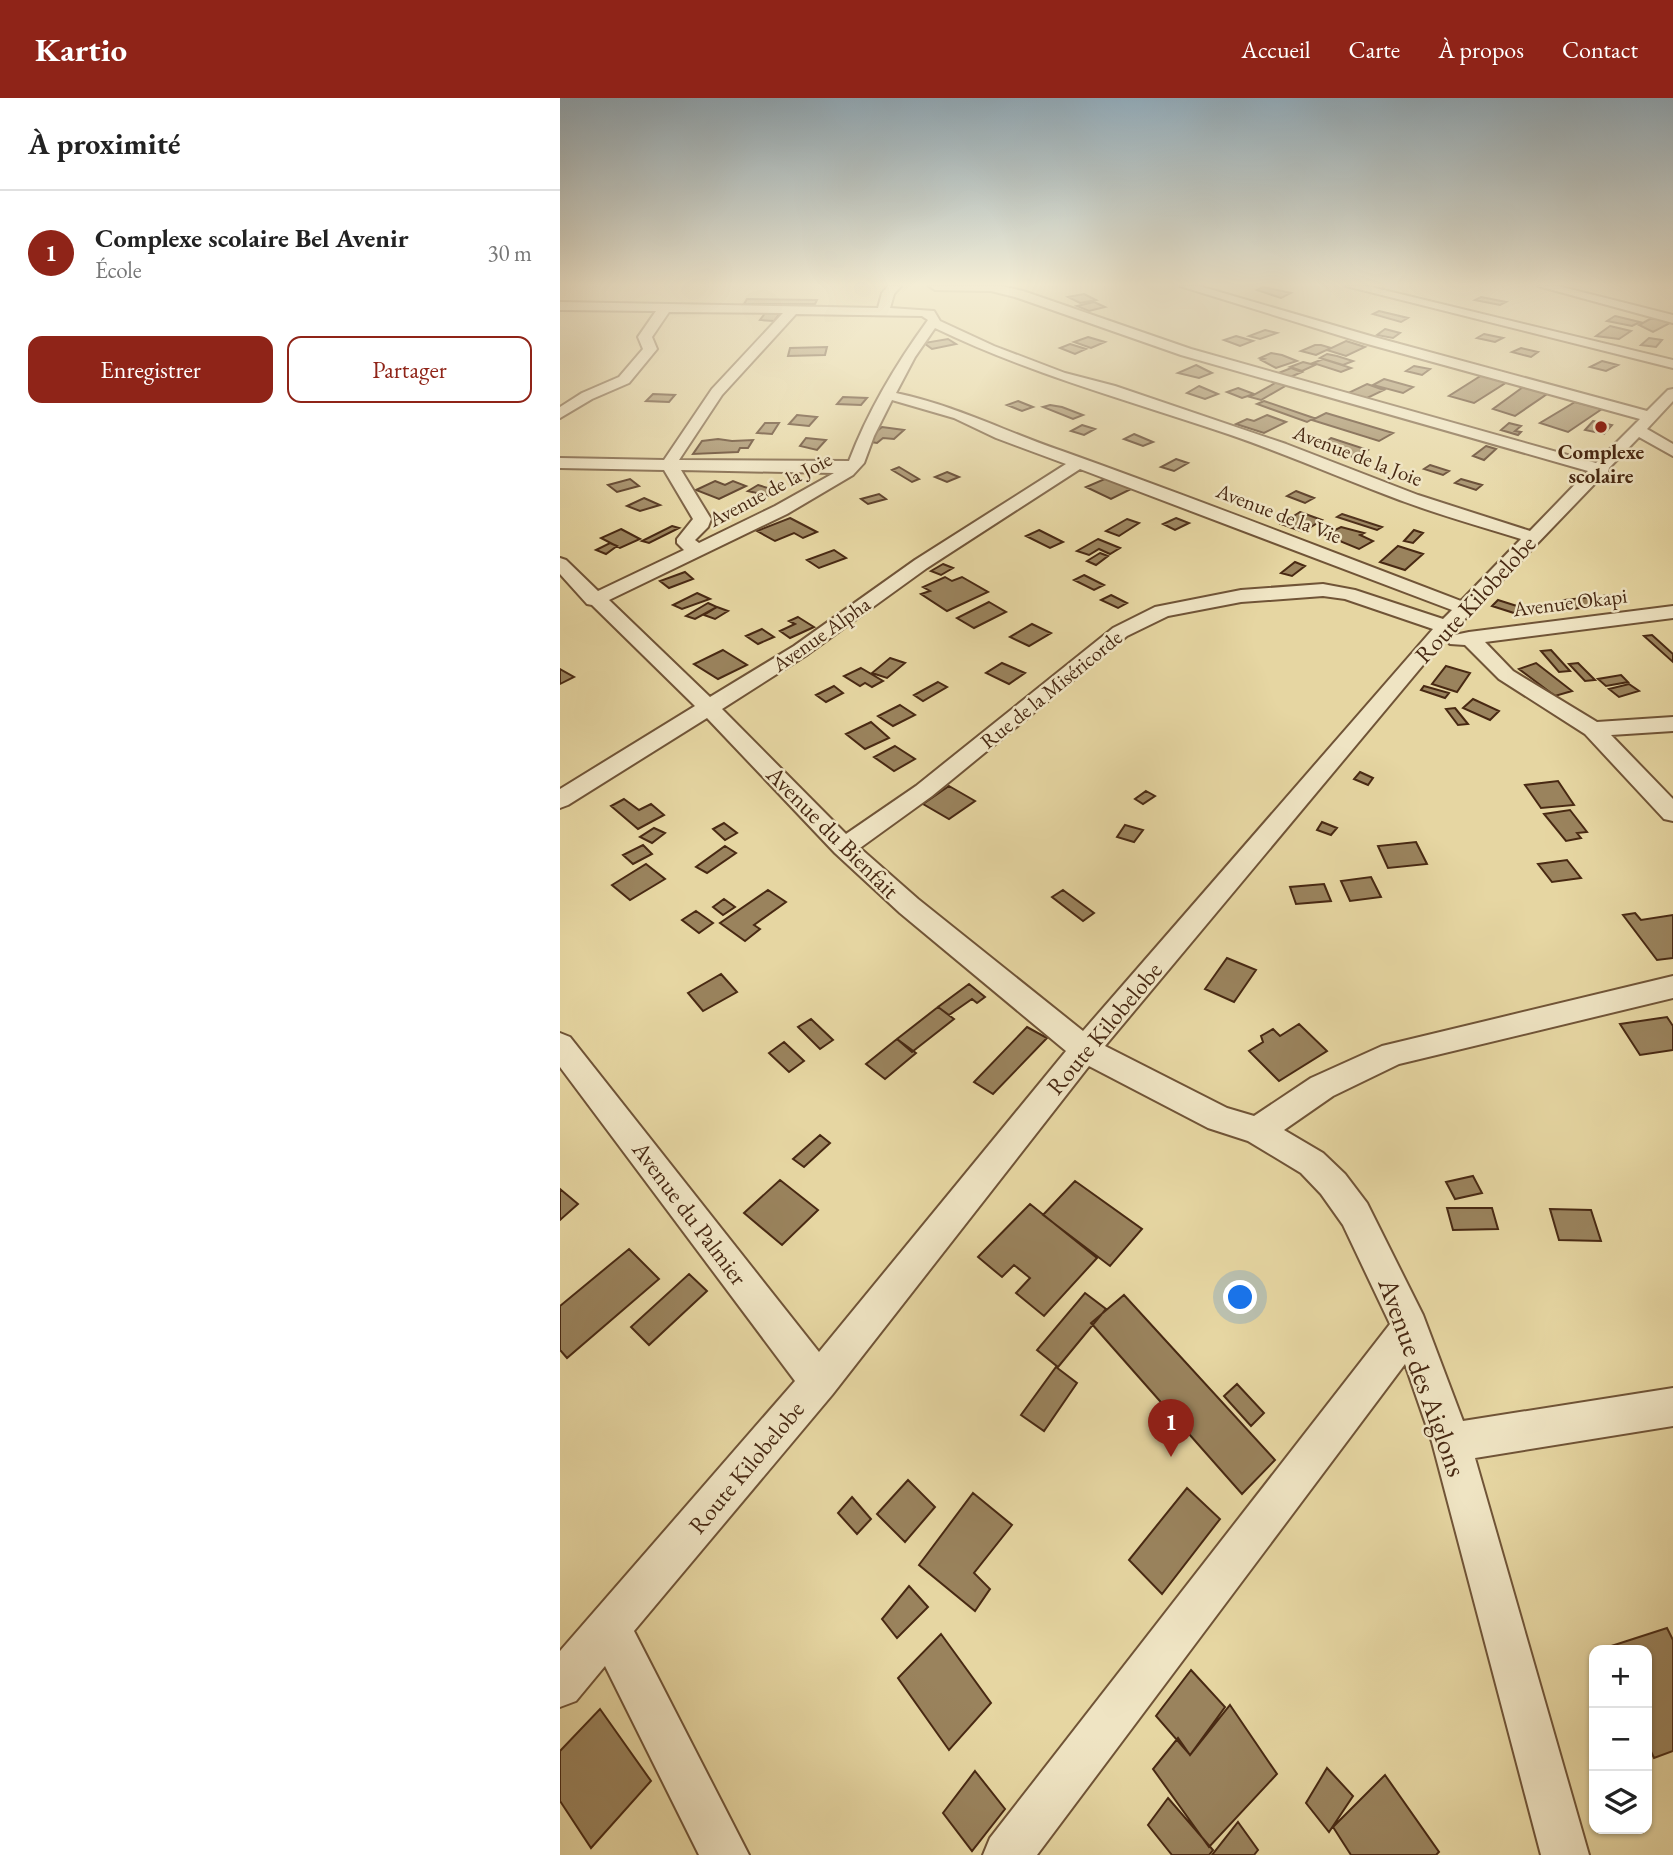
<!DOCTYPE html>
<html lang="fr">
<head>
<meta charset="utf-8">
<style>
	body { margin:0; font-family:"EB Garamond",serif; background:#f2f2f2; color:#222 }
	.controls { position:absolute; right:21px; bottom:21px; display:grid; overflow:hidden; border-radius:14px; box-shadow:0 2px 5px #0004 }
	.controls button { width:63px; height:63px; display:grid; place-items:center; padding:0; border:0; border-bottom:2px solid #e0e0e0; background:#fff; color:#222; font:35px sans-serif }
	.you { position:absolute; left:681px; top:1200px; width:24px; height:24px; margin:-18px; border:5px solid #fff; border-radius:50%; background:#1a73e8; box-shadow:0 0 0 10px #1a73e833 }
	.badge { display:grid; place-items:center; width:46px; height:46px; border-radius:50%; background:#8f2418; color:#fff; font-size:23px; font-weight:700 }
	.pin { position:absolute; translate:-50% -58px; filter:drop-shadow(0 2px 4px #0008) }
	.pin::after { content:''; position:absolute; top:37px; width:24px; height:21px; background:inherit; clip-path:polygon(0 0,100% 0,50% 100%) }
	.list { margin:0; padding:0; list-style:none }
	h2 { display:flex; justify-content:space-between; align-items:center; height:91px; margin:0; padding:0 28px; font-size:30px }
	h2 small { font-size:23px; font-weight:400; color:#767676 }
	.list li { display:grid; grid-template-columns:46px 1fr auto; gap:21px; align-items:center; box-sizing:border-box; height:126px; padding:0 28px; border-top:2px solid #e0e0e0 }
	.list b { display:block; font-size:26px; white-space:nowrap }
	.list p { margin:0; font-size:23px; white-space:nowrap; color:#767676 }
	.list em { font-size:23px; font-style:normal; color:#767676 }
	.actions { display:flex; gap:14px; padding:21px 28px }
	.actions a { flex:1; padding:16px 0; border:2px solid #8f2418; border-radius:14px; text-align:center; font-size:24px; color:#8f2418 }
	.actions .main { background:#8f2418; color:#fff }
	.icon { flex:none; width:38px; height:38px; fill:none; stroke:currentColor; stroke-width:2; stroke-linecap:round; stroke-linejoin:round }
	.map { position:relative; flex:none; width:1113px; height:1757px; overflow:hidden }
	header { display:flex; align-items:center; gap:42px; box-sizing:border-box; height:98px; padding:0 35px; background:#8f2418; color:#fff }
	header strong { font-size:33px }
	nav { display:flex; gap:38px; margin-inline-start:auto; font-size:24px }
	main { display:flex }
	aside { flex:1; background:#fff }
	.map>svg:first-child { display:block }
</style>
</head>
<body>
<header>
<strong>Kartio</strong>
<nav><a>Accueil</a><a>Carte</a><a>À propos</a><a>Contact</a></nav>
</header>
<main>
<aside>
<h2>À proximité<small></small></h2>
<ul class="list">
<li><span class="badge">1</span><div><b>Complexe scolaire Bel Avenir</b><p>École</p></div><em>30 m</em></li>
</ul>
<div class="actions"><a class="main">Enregistrer</a><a>Partager</a></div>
</aside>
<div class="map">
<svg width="1113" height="1757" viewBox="0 0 1113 1757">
	<rect width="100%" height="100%" fill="#e6d6a2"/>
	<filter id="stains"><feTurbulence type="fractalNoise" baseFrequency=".00286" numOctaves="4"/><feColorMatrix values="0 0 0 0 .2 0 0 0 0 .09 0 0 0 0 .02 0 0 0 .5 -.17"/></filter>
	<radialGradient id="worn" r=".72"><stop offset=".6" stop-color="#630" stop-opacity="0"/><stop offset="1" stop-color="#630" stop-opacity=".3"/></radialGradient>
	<path fill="#9a835d" stroke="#482913" stroke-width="2" d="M703,189L731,195L721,200L697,192Z
		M524,196L536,202L520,205L508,199Z
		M921,199L946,204L940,207L915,202Z
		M187,201L257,202L255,206H184Z
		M534,204L545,209L529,213L517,208Z
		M819,213L848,220L841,224L813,216Z
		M206,214H221L214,223L200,222Z
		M1055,218L1080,224L1072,228L1047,223Z
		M1090,221H1101L1112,224L1093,234L1079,227Z
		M1050,228L1071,233L1059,241L1036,238Z
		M825,231L840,235L833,240L817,237Z
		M705,232L717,235L700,241L689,238Z
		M924,236L943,240L935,244L917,240Z
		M676,238L693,243L680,248L664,242Z
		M528,239L545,244L531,250L514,244Z
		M1089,240L1102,242L1096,249L1081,247Z
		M388,241L396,246L372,251L364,245Z
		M786,243L805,249L786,258L767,252Z
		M510,246L526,251L515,256L500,250Z
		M755,247H761L771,250L756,257L741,253Z
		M267,249L265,257L228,258L230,250Z
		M961,250L978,254L971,259L952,254Z
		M711,255L722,257L737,263L716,270L701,262L704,261L700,260Z
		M767,256L777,258L793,263L783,267L760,260Z
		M763,261L782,267L791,270L781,274L753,265Z
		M1042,263L1058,267L1046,273L1030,269Z
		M743,264L755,267L742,273L730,269Z
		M636,267L652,275L639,280L618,275Z
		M854,268L870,271L862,277L846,273Z
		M731,270L742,274L728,280L716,276Z
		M922,277L947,284L914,305L889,298Z
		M824,281L853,289L843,295L813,287Z
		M717,284L727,287L701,302L690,299Z
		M807,286L824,292L803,302L786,296Z
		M639,288L658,296L645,301L627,295Z
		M963,289L987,296L955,318L933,311Z
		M678,290L694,296L682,300L667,294Z
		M93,296L115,297L109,304L86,303Z
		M283,299L307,300L301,307L277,306Z
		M458,303L473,309L462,313L447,307Z
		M704,303L754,320L747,324L697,306Z
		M1015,304L1042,311L1008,334L980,325Z
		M490,307L502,309L523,317L513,321L483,309Z
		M766,315L833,335L819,343L752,322Z
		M237,317L257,319L249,328L229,326Z
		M707,317L726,324L704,335L676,326L687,321L694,323Z
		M1033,323L1052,327L1044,336L1025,332Z
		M205,325H219L212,336L197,335Z
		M949,325L961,328L955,333L961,334L958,337L941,332Z
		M522,327L535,331L524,337L511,333Z
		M322,329L344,332L334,341L323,340L317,345L305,343Z
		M574,336L593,344L583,348L564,341Z
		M246,340L266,342L257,352L240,348Z
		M771,340L808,352L796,360L765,353L772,349L763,346Z
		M158,341L172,343L193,342L188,350H180L178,354L133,356L142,343Z
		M926,348L936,351L924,362L913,358Z
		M616,361L628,365L614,373L601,369Z
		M870,367L889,373L883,377L864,371Z
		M339,369L359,381L352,384L332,372Z
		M387,374L399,379L387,384L375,379Z
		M547,380L571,391L551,401L526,389Z
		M70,381L79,388L57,394L48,387Z
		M901,381L922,387L916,392L895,385Z
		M155,383L165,387L173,383L186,388L159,401L136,392Z
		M198,387L221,394L214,399L188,393Z
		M736,393L754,400L745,405L727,398Z
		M319,396L326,401L308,406L301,401Z
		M84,400L100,407L80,413L67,408Z
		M740,414L762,422L743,434L721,426Z
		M782,416L822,429L817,432L777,419Z
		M230,420L257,434L243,440L234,435L215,443L197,433Z
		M616,420L629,425L615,432L603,426Z
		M567,421L579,425L559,438L546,433Z
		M112,428L119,430L89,445L82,443Z
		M781,429L804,435L800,437L813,443L799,451L765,437Z
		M61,431L80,441L60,450L41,440Z
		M479,432L503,444L490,450L466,438Z
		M854,432L863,435L853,445L844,443Z
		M538,441L560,450L550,456L539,451L529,457L517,453Z
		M50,445L57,448L46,456L36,452Z
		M838,448L863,456L845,472L820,464Z
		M274,452L286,460L259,470L247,462Z
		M540,455L548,458L536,467L527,463Z
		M735,464L745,468L732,478L721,475Z
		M383,466L393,470L381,477L371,473Z
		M125,474L133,481L109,490L100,483Z
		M524,477L544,487L534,492L514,482Z
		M385,479L392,483L402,479L428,494L387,513L361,496L370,493L363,489Z
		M137,495L150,501L122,511L113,507Z
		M551,497L567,505L558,510L541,502Z
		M1051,497L1060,505L1013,511L1004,502Z
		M938,502L960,509L954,515L932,508Z
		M429,504L446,514L414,530L397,520Z
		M148,505L157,509L135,521L126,518Z
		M157,509L168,513L155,521L144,517Z
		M238,519L254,529L230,540L220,533L235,526L229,523Z
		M472,526L491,535L469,548L450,539Z
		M202,531L214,539L198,546L186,538Z
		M1092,537L1113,556V564L1084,538Z
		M163,552L187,567L158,581L134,566Z
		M991,552L1010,573L999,574L981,553Z
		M330,560L345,565L327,580L312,575Z
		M442,565L465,575L449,586L426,575Z
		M976,565L1012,593L995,598L959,571Z
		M1018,565L1035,582L1025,583L1009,566Z
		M886,568L910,575L897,594L872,586Z
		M301,570L323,583L312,589L305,585L300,588L284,578Z
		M0,571L14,579L0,586Z
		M1061,577L1068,584L1046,588L1038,581Z
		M378,584L387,589L363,603L354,597Z
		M1069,586L1079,593L1059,599L1049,591Z
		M274,588L283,595L266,604L256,597Z
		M864,588L889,595L885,600L861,592Z
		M913,601L939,613L930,622L903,610Z
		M340,607L355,617L333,628L318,618Z
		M895,610L908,626L898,627L886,611Z
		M311,624L329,640L305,651L286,636Z
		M335,648L355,661L334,673L314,659Z
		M800,674L813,680L808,687L794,681Z
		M998,683L1014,707L981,710L965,687Z
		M389,688L415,703L389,721L363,706Z
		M586,693L595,698L583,706L575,701Z
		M64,701L79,712L91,706L104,717L78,731L51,708Z
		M1010,712L1027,734L1017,735L1021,740L1006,743L984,716Z
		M762,724L777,730L771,737L757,732Z
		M164,725L177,735L165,742L153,731Z
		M565,727L583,732L574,744L557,739Z
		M94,730L105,735L92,745L80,739Z
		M856,744L867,766L828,770L818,748Z
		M83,747L92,756L73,766L63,757Z
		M165,748L176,755L147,775L136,769Z
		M1007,762L1021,780L992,784L978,766Z
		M86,766L105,781L70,802L52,787Z
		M811,779L821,799L790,803L781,783Z
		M764,786L771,803L736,806L730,789Z
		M208,792L226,804L194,827L200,831L185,843L160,825Z
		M503,792L534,815L523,823L492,799Z
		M164,801L175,809L163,817L153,809Z
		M136,813L153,825L139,835L122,822Z
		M1075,815L1081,822L1113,817V860L1097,862L1063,817Z
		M667,860L696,872L674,904L645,891Z
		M161,876L177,894L143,913L128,895Z
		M409,886L425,899L417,905L412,901L389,917L378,909Z
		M378,909L394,921L352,954L337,941Z
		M1107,919L1113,928V952L1080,957L1060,926Z
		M251,921L273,942L260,951L238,929Z
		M739,926L767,953L719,983L689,953L703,944L701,938L713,931L720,938Z
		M467,929L487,940L433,996L414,984Z
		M337,941L356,955L325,981L306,966Z
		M224,944L244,963L229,974L209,955Z
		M260,1037L270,1045L244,1069L233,1061Z
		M913,1078L922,1095L895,1101L886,1084Z
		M220,1082L258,1112L222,1147L184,1115Z
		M515,1083L582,1131L550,1168L483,1117Z
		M0,1091L18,1106L0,1122Z
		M470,1106L537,1160L484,1218L456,1195L470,1180L454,1167L442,1179L418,1159Z
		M887,1110H932L938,1131L893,1132Z
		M990,1111L1031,1112L1041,1143L999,1142Z
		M69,1151L99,1181L7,1260L0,1252V1208Z
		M129,1176L147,1193L89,1247L71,1229Z
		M525,1195L546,1211L498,1269L477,1252Z
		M564,1197L715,1362L682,1396L531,1225Z
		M496,1269L517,1285L484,1333L461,1317Z
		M677,1286L704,1315L691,1328L664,1298Z
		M348,1382L375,1409L345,1444L317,1416Z
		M627,1390L660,1421L602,1496L569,1462Z
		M413,1395L452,1427L414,1475L430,1491L415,1513L359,1467Z
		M292,1399L311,1421L297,1436L278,1415Z
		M349,1488L368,1509L337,1540L322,1521Z
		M1107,1530L1113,1542V1653L1094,1660L1087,1645V1552L1042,1551Z
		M381,1536L431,1605L389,1652L338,1580Z
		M631,1572L665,1609L630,1657L596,1618Z
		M670,1607L717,1676L649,1749L593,1671L618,1640L630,1657Z
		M40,1611L91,1683L31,1750L0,1703V1653Z
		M767,1670L793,1698L769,1734L746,1705Z
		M415,1673L445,1711L412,1753L383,1715Z
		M825,1677L879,1754L876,1757H791L773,1729Z
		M608,1700L653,1752L649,1757H612L588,1727Z
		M678,1724L698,1752L694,1757H652Z"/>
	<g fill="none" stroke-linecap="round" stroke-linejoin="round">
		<g stroke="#705437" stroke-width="4">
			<path id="minor" d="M328,188H341L334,196L330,210L374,213L380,223L434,248L505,275L555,288L726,346L858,397L970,433L1028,373L621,257L455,199L431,193L375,192L369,188H441L463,193L631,251L1036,365L1080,321L804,245L620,188H639L814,239L1087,313L1108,292L1113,291V303L1087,331L1113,346V358L1079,339L1049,370L1048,375L1043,377L878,549L545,948L667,1010L694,1018L751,980L822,948L1113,878V900L839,966L773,998L724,1032L763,1055L785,1076L807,1105L863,1217L903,1323L1113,1290V1328L915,1360L1029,1757H981L872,1344L845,1266L477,1757H423L430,1740L830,1226L783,1127L761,1096L741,1075L688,1043L648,1030L529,968L272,1297L74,1533L189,1757H139L45,1568L16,1603L0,1609V1553L235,1283L0,969V935L10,939L259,1254L506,953L340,815L275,755L147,620L8,707L0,710V691L135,608L32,507L27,506L0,476V460L6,462L38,493L124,452L117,445V441L133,421L104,372L0,370V360L104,362L152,291L223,215L109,214L92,239L97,251L69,285L32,301L0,320V309L22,295L59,279L83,251L78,239L96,213L0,212V204L318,210L322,195ZM236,216L362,218L368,222C336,266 308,313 289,363L119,362L162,297ZM375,230C470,276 571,303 671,337C729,357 786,382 845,404C883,418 923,429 961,441L901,503C768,452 636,401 502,353C446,334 394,307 336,295L355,259ZM332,302L394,320L436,340L506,366L355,462L234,548L150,599L49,502L227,416L293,377L304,365L314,338ZM520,371L892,512L883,521L795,492L763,486L681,492L595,509L553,530L356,688L286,736L162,611L248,556L367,470ZM121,372L274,375L215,408L139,445L135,442L148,429L151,421ZM763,498L785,501L873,531L523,933L358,801L300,750L372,698L567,538L608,518L681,504Z
				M786,188H807L1113,262V270Z
				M978,188H998L1113,217V225Z
				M1113,508V520L925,544L953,573L1037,624L1113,619V633L1051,637L1113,701V723L1104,721L1025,636L939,581L905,547L890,546L887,542L890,538L909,534Z"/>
		</g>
		<use href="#minor" fill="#efe4c3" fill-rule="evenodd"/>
	</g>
	<linearGradient id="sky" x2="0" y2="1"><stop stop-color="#91aab8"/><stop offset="0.43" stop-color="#f4edd5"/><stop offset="1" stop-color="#f4edd5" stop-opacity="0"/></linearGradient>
	<rect width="1113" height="434" fill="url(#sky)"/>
	<circle fill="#8f2418" stroke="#efe4c3" stroke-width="2.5" cx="1041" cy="329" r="7"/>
	<g text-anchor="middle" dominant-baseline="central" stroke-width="5" stroke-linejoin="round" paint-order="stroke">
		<g font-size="21" font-weight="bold" fill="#482913" stroke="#efe4c3">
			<text x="1041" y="353">Complexe<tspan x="1041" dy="24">scolaire</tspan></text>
		</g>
		<g font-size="21" fill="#482913" stroke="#efe4c3">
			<text transform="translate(798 357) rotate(21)">Avenue de la Joie</text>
			<text transform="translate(210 391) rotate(-28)">Avenue de la Joie</text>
			<text transform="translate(719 415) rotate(21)">Avenue de la Vie</text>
			<text transform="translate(1010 504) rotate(-7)">Avenue Okapi</text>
			<text transform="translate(261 536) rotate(-35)">Avenue Alpha</text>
			<text transform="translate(491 591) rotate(-39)">Rue de la Miséricorde</text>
		</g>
		<g font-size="24" fill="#482913" stroke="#efe4c3">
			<text transform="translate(915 501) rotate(-47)">Route Kilobelobe</text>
			<text transform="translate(273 734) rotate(45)">Avenue du Bienfait</text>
			<text transform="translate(544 930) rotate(-50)">Route Kilobelobe</text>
			<text transform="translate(130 1115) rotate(53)">Avenue du Palmier</text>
			<text transform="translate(186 1369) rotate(-50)">Route Kilobelobe</text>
		</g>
		<g font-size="28" fill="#482913" stroke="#efe4c3">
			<text transform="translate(863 1279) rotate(70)">Avenue des Aiglons</text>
		</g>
	</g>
	<rect width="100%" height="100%" filter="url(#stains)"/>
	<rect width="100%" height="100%" fill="url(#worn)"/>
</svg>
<div class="controls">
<button>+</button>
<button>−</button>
<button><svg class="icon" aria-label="layers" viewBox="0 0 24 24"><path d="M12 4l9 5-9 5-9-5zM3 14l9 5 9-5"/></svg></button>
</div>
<div class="you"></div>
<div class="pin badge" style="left:611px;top:1359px">1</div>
</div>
</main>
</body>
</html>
